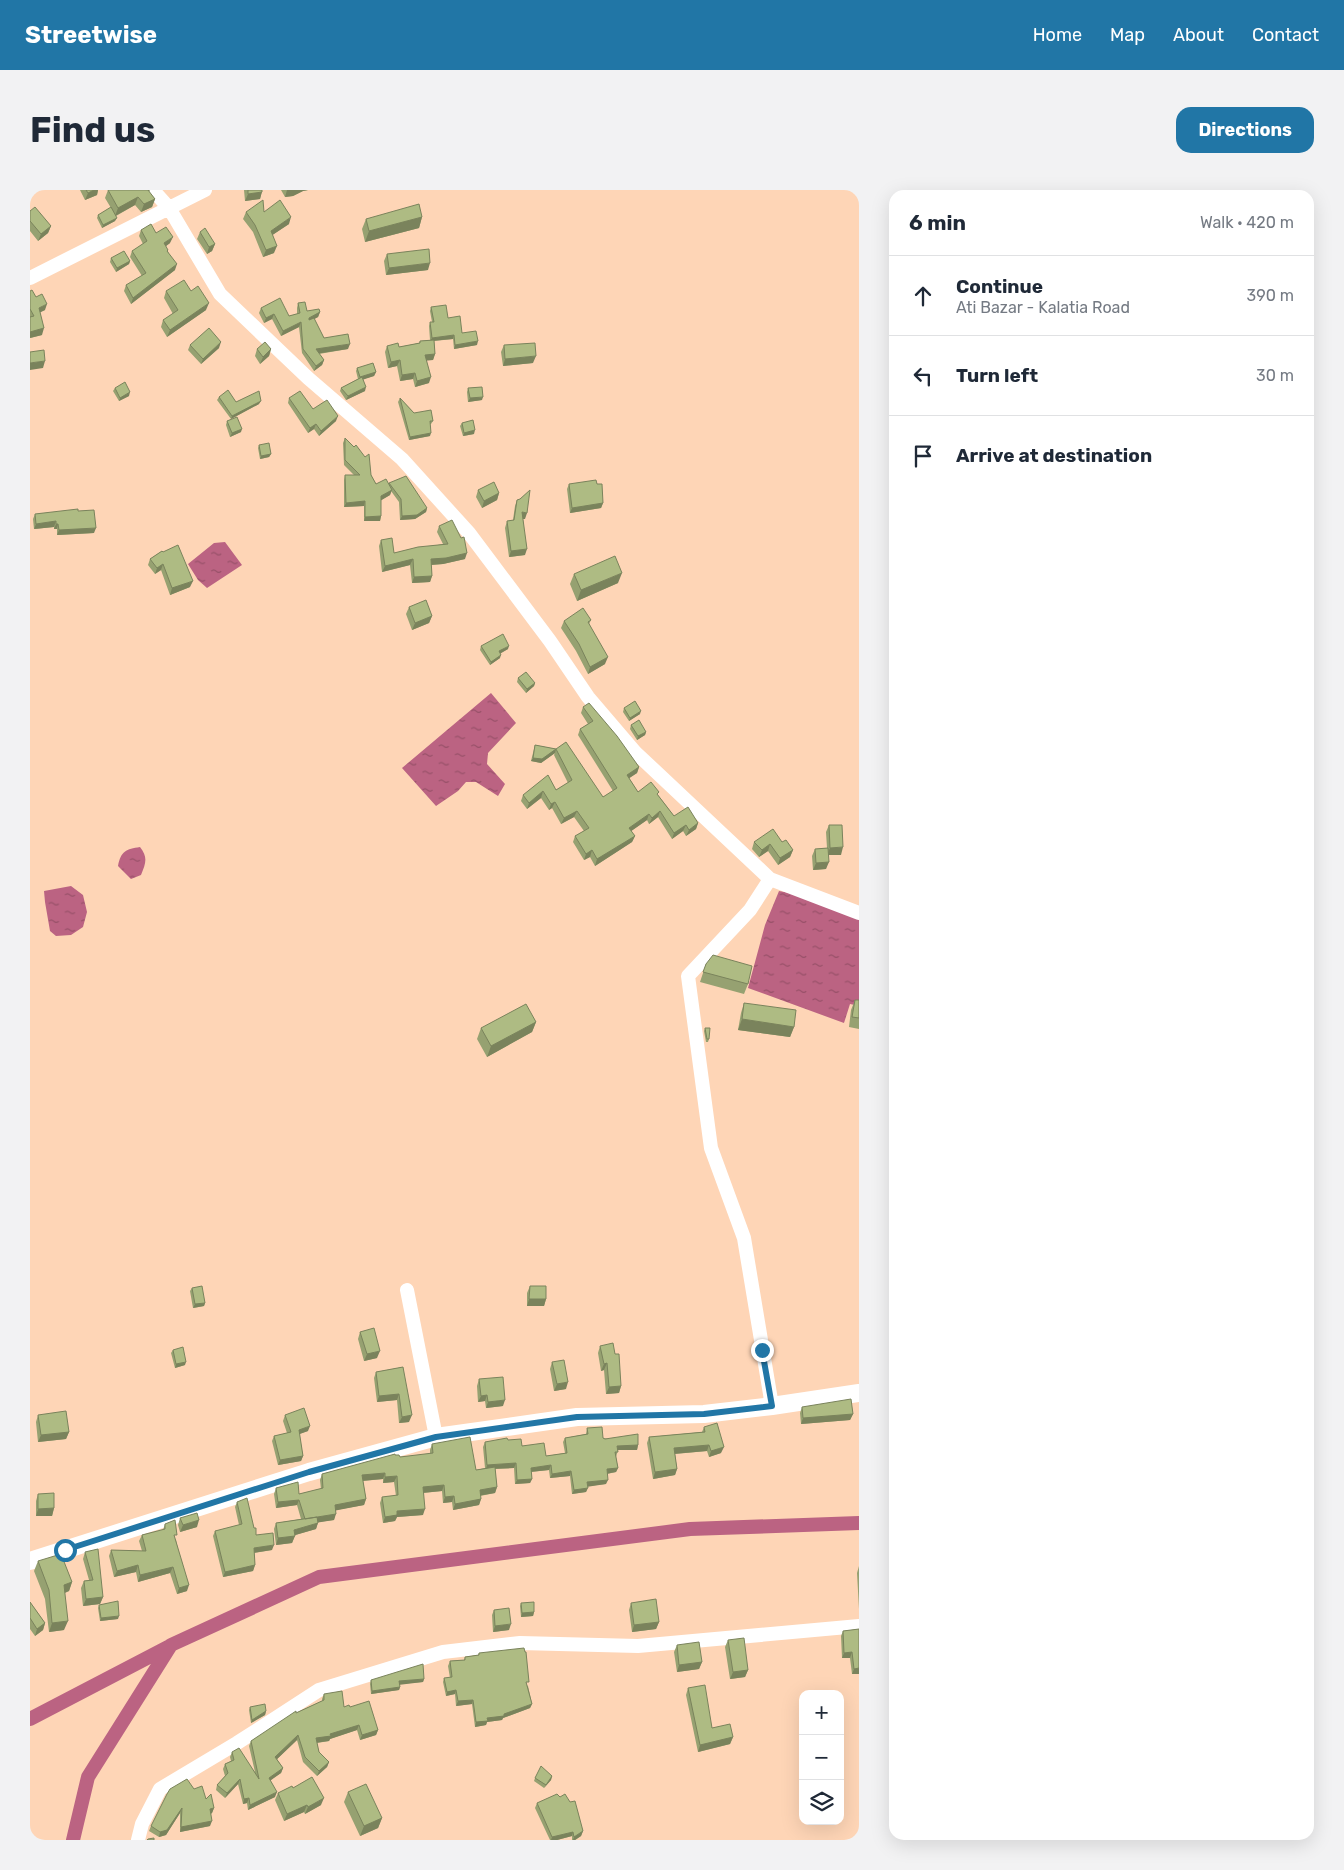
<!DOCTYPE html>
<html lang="en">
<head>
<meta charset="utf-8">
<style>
	body { margin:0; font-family:Rubik,sans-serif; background:#f2f2f3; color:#1f2937 }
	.controls { position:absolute; right:15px; bottom:15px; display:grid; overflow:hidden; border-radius:10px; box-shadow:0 5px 20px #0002 }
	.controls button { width:45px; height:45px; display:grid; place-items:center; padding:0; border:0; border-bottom:1px solid #e0e1e3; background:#fff; color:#1f2937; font:25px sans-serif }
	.stop { position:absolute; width:15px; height:15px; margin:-11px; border:4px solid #2176a6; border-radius:50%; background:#fff }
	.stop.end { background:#2176a6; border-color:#fff; box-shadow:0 1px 5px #0008 }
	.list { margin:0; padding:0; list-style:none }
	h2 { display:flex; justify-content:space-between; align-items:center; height:65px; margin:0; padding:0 20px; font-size:21px }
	h2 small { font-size:16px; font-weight:400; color:#747a83 }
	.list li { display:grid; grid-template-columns:32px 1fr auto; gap:15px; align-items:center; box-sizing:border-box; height:80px; padding:0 20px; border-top:1px solid #e0e1e3 }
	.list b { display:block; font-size:19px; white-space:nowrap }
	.list p { margin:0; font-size:16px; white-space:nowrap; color:#747a83 }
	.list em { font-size:16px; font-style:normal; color:#747a83 }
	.icon { flex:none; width:28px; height:28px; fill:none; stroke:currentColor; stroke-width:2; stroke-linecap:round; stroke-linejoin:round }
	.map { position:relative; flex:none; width:829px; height:1650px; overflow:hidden; border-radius:15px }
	header { display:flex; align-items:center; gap:30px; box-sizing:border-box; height:70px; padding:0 25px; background:#2176a6; color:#fff }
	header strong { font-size:24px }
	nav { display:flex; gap:28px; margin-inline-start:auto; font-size:18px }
	.intro { display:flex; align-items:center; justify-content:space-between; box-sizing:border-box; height:120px; padding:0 30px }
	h1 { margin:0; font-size:35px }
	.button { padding:12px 22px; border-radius:15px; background:#2176a6; color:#fff; font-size:18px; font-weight:700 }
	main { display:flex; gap:30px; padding:0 30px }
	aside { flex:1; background:#fff; border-radius:15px; box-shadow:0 5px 20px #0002 }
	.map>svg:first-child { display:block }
</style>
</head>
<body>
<header>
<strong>Streetwise</strong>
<nav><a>Home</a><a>Map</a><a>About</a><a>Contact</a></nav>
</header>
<div class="intro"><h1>Find us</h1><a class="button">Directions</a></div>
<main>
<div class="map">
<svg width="829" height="1650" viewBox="0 0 829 1650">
	<defs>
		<pattern id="water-ripples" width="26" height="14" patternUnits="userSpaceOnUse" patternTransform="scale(1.25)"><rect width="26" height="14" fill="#bb6382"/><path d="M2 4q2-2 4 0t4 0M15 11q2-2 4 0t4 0" fill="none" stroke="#975068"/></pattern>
	</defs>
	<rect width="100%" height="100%" fill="#fed5b6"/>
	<path fill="url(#water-ripples)" d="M195,352L212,375L177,398L168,390L158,374L184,353Z
		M461,503L486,533L458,563L457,574L475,594L468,606L446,592H436L428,601L406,616L372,578Z
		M110,657C118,667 116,673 111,685L101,689L88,676C91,661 96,659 110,657Z
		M41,696L53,705L57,722L53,737L41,745L26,746L20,741L15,712L14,701Z
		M749,701C780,706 802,716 829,730V816L820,814L814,833L718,798L735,735Z"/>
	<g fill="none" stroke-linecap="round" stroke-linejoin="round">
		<path stroke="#bb6382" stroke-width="14" d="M0,1529L140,1456
			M43,1650L58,1587L141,1455L289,1387L660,1339L829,1333"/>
		<path stroke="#fff" stroke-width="14" d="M123,0L139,18L190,104L278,188L372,269L439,343L520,451L558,507L605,562L740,689L829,723
			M0,88L175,0
			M740,689L720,720L658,786L681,958L714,1048L742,1216
			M377,1100L406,1247
			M108,1650L112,1634L130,1599L207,1553L289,1500L413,1462L490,1453L608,1456L829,1436"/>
		<path stroke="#fff" stroke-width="18" d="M0,1371L279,1282L406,1247L547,1227L674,1224L742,1216L829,1203"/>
	</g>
	<path fill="#96a171" d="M50,0H68L67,5L55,10Z
		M78,0H120L119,2L125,9L122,17L111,22L105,15L86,26L85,31L72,38L67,28L68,25L81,18L75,8Z
		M214,0H232L230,9L215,11Z
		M251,0H278L273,1L263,6L255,7Z
		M0,21L21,36L18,43L8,51L0,41Z
		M216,22H234L259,34L242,45L244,63L233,67L223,42L213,29Z
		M392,27L389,38L335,52L332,39L336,29Z
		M111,40L126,43L140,53L136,56L145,80L101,114L94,101L96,95L112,86L100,67L102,61L113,54L109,46Z
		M170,42L185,54L182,61L177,64L167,49Z
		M357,64L398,80L356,85L354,71Z
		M81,68L100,71L99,74L86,82L80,72Z
		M0,101L15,120L10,122L12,145L0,148Z
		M136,101H161L176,120L137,147L131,137L133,130L143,124L134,108Z
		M268,113L277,121L290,122L288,127L284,129L294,148L318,159L289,164L294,170L292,175L284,181L272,163L269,137L251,146L242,129L234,133L229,123L231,118L259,126L267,124V118Z
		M401,117L418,128L432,143L447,155L424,159L423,149L404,151L405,164L403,170H396L399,193L385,197L383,189L370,191L367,176L358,178L355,162L357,156L369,157L389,153L390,151L400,150L399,136L400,132H402L400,121Z
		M160,155L189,158L171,174L158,160Z
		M474,155L503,173L473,176L471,162Z
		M227,159H241L239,166L230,174L225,166Z
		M327,178L346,182L344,186L333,189L335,201L316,210L310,201L311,198L328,189L326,181Z
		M85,198L99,206L89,211L83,201Z
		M438,198L452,210L438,212L437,202Z
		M189,207L206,212L229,214L201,229L187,210Z
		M259,208L283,219L306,231L289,246L284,239L278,243L258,213Z
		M370,208L384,223L403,231L401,234H400V246L379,250L368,212Z
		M197,231L211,242L200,247L196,235Z
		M432,233L444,244L433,246L430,236Z
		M315,248L341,285L346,294L359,295V293L397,318L396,322L385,329L370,330L369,312L361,301L360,305L351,310V326L350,331H334V316L314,317V290L315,285H324L314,275L313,253Z
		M229,255L241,264L239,267L230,269L228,258Z
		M539,294H567L573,313L571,318L540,323L537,299Z
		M448,300L469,303L467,310L452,318L446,307Z
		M487,310L495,329H493L495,365L479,367L475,338L477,331L483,330L485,316Z
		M48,321L64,343L27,345V339H24V337L4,339L3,329L5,324Z
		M409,336L435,369L413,374L401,375L402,386L400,392L382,393L380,375L352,382L349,356L351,350L364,363L413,354L407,342Z
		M132,361L160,397L140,405L131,380L125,384L118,375L120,369Z
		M544,384L588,393L547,411L540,394Z
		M379,417L402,426L399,433L382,440L376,424Z
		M561,430L559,434L575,474L558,484L546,461L531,438L534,431Z
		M451,456L478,459L470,463V468L460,475L450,460Z
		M488,488L505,493L504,496L496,503L487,492Z
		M553,517L609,577L607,583L599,588L608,602L628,605L644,626L668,633L666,639L656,646L653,641L642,649L628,627L619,634L617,630L601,641L605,646L602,652L565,676L560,667L554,670L543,652L545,646L554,641L544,627L531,634L522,618L519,620L511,608L497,619L491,611L493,605L526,600L538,593L524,565L525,563L511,573L501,571L505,555L526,559L573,607L583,601L548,545L550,539L558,534L551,523Z
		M594,518L610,524L599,531L593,522Z
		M601,535L616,542L615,545L607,550L600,539Z
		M799,635L811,665H798L796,679L783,680L782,666L785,659L797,658L796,642Z
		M724,652H752L763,660L760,667L748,675L738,661L729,667L722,659Z
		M676,774L718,794L714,804L670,792Z
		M825,810H829V839L819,837L821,820Z
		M714,813L764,837L760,847L708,840L711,823Z
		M506,832L502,842L457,867L447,849L451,838Z
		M675,838L679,849L678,852H676L674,841Z
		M500,1096L516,1109L514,1116H497V1103Z
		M162,1098L175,1113L174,1116L163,1118L160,1101Z
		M330,1142L347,1168L334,1171L328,1149Z
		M570,1156L591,1196L589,1203L576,1204L574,1180L571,1181L568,1163Z
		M143,1160L155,1175L145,1178L141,1163Z
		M522,1172L536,1199L524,1201L520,1179Z
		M373,1177L379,1232L369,1233L367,1210L347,1212L344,1188L346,1182Z
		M449,1189L473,1216L456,1218L455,1211L448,1212L447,1196Z
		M772,1217L823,1224L820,1230L771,1234L770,1223Z
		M8,1225L39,1242L36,1249L8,1252L6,1232Z
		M255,1225L278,1241L269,1244L273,1266L271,1271L248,1275L242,1251L244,1246L257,1243L253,1231Z
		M674,1237L691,1263L679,1267L677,1261L645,1264L647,1279L645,1285L623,1289L617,1253L619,1247L672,1242Z
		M557,1238L573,1248L608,1255L607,1260H588L586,1267L588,1278L586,1282L577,1284L576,1294L558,1296L556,1302L542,1304L540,1286L520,1288L519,1280L501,1282L502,1289L500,1293L485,1294L484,1278L465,1279L467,1297L465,1303L450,1306L451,1309L449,1315L423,1320L422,1312L413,1313L412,1301L393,1303V1325L367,1327L365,1331L353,1333L350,1313L352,1307L366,1306L364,1292L353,1293V1289L333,1291L336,1309L334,1315L306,1320L304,1330L288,1332L286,1339L265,1345L262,1353L246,1355L244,1339L246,1333L271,1329L267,1315L246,1318L244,1304L246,1298L269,1304L291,1299L290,1290L292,1284L365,1265L370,1267L400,1264V1260L402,1254L446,1280L455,1278L453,1257L455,1252L478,1250L516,1266L535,1263L533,1252L535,1248L556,1244Z
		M8,1304L24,1318L22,1326H6V1311Z
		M207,1312L224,1338L226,1345L242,1360L224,1363L225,1375L223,1381L193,1387L183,1346L185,1341L209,1335L205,1317Z
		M150,1328L167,1337L150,1342L148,1335Z
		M135,1334L146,1350L157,1401L147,1404L140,1383L108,1392L106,1382L84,1387L79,1366L81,1360L112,1361L109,1351L112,1345L133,1340Z
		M55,1362L73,1407L70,1414L53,1416L51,1398L54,1391L59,1390L53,1369Z
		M8,1371L42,1392L39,1401L35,1403L34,1440L19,1442L15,1409L4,1381Z
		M829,1376V1419L827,1383Z
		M0,1412L15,1433L13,1440L5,1446L0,1439Z
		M491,1413L504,1422L503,1426L491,1427L490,1416Z
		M601,1413L629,1432L626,1439L602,1442L599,1420Z
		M69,1415L88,1429L70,1431L68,1418Z
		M464,1420L479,1440L463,1442L462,1425Z
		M829,1439V1484H822L820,1468H812L811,1446L813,1441Z
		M698,1450L718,1480L715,1487L700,1489L695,1457Z
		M647,1455L672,1472L669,1479L647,1482L644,1462Z
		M449,1463L498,1496L502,1514L500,1518L473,1528L472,1530L457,1532L456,1535L445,1537L442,1514L426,1516L425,1504L416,1506L413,1492L414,1488H420L418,1476L420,1471L434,1470L435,1467L448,1465Z
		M394,1489L393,1492L369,1494L370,1497L369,1500L341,1504L340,1494L341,1490Z
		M658,1498L682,1538L703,1547L700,1554L668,1562L656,1505Z
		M294,1504L314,1517H320L348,1540L346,1545L330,1550L327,1540L300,1549L299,1551L287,1553L289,1562L299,1572L297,1577L287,1586L273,1572L267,1550L247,1569L253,1578L251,1583L240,1590L245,1607L218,1620L217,1613L213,1614L208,1594L195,1608L186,1600L187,1595L195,1586L193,1579L195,1574L201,1571L200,1567L202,1562L225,1582L219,1556L221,1551L266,1523L292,1511V1509Z
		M220,1517L236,1521L235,1525L221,1533L219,1520Z
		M522,1586L521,1590L514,1598L504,1591L505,1588Z
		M263,1598L291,1615L275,1624L274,1622L254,1631L245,1610L248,1603Z
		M164,1599L176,1609L184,1618L182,1623L181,1624L180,1636L150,1642V1623L136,1645L129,1647L119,1641L121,1636Z
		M318,1602L352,1628L348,1638L330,1646L314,1612Z
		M507,1613L553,1641L551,1646L545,1650H542V1646L527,1650H520L505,1618Z"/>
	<path fill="#7a835c" d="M64,0H68L67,5L55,10L58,3Z
		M257,0H278L273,1L263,6L255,7Z
		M232,2L230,9L215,11L218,4Z
		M108,7L105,15L85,26L88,18Z
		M125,9L122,17L111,22L114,14Z
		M261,27L259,34L238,48L241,41Z
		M392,27L389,38L335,52L339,41Z
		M87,28L85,31L72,38L73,35Z
		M21,36L18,43L8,51L11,44Z
		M143,47L140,53L132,59L134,53Z
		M185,54L182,61L177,64L179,57Z
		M247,56L244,63L233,67L236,60Z
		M100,71L99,74L86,82L87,78Z
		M400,73L398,80L356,85L359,78Z
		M147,74L145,80L101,114L103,108Z
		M179,113L176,120L137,147L140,140Z
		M17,114L15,120L7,124L9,118Z
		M290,122L288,127L277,133L279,128Z
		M244,124L242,129L234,133L236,128Z
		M271,132L269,137L251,146L253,141Z
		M14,138L12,145L0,148V142Z
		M424,145L423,149L400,151L402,148Z
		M448,151L447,155L424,159L425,155Z
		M191,152L189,158L171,174L173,169Z
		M320,154L318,159L285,164L286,159Z
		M241,159L239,166L230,174L233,167Z
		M405,164L403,170L393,171L395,165Z
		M506,166L503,173L473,176L475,169Z
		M294,170L292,175L284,181L286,176Z
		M370,170L367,176L358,178L361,172Z
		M15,171L13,178L0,180V173Z
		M346,182L344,186L329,191L330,187Z
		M385,183L383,189L370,191L372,185Z
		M401,187L399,193L385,197L387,191Z
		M336,197L335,201L316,210L318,206Z
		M100,202L99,206L89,211L90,208Z
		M453,207L452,210L438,212L440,208Z
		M231,211L229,214L201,229L202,226Z
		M308,226L306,231L289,246L291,241Z
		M286,234L284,239L278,243L280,238Z
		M212,239L211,242L200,247L202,243Z
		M445,240L444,244L433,246L434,243Z
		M401,243L400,246L379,250L380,247Z
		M241,264L239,267L230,269L231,266Z
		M362,300L360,305L350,311L351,306Z
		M469,303L467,310L452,318L454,311Z
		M335,311L334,316L314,317L316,313Z
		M573,313L571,318L540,323L542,318Z
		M397,318L396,322L385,329L370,330L372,326Z
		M492,322L497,323L495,329H490Z
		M351,326L350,331H334L335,327Z
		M26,331L24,337L4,339L6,334Z
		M26,334H28L27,339H24Z
		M66,338L64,343L27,345L29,340Z
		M497,359L495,365L479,367L481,361Z
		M437,363L435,369L413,374L399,375L401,369Z
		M383,369L380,375L352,382L355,376Z
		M133,374L131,380L125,384L127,378Z
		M592,383L588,393L547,411L551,400Z
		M402,386L400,392L382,393L384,387Z
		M163,391L160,397L140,405L142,398Z
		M402,426L399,433L382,440L385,433Z
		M479,456L478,459L468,465L469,461Z
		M471,465L470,468L460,475L461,472Z
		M578,467L575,474L558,484L560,477Z
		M505,493L504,496L496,503L497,499Z
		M611,521L610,524L599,531L600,528Z
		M616,542L615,545L607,550L608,546Z
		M526,559L525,563L511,573L501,571L503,568Z
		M609,577L607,583L595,591L597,585Z
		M513,601L511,608L497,619L499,613Z
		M525,612L522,618L519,620L521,614Z
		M547,621L544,627L531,634L534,628Z
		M630,621L628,627L619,634L622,628Z
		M619,624L617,630L597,644L599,638Z
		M668,633L666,639L656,646L659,640Z
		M656,635L653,641L642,649L644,643Z
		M605,646L602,652L565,676L567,669Z
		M740,654L738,661L729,667L732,660Z
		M813,657L811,665H797L800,658Z
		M562,660L560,667L554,670L556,664Z
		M763,660L760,667L748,675L750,668Z
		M799,672L796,679L783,680L786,673Z
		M712,829L764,837L760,847L708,840Z
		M506,832L502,842L457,867L461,856Z
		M499,1109H516L514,1116H497Z
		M175,1113L174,1116L163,1118L165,1114Z
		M350,1161L347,1168L334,1171L337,1164Z
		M156,1172L155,1175L145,1178L146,1174Z
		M577,1173L574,1180L571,1181L574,1174Z
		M538,1192L536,1199L524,1201L527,1194Z
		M591,1196L589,1203L576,1204L579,1197Z
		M369,1204L367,1210L347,1212L349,1206Z
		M457,1205L455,1211L448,1212L451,1206Z
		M475,1210L473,1216L456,1218L458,1212Z
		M823,1224L820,1230L771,1234L773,1228Z
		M382,1225L379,1232L369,1233L372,1227Z
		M280,1236L278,1241L267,1245L269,1240Z
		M39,1242L36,1249L8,1252L11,1245Z
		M608,1255L607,1260H585L587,1256Z
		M679,1255L677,1261L642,1264L644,1258Z
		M694,1257L691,1263L679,1267L681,1261Z
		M273,1266L271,1271L248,1275L250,1270Z
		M486,1273L484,1278L456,1279L457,1275Z
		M521,1275L519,1280L499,1282L501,1278Z
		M588,1278L586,1282L575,1284L577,1279Z
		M647,1279L645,1285L623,1289L625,1282Z
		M541,1281L540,1286L520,1288L522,1284Z
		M355,1283L353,1289L330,1291L332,1285Z
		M367,1286L364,1292L353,1293L355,1287Z
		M502,1289L500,1293L485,1294L487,1290Z
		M578,1290L576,1294L556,1297L557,1292Z
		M414,1295L412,1301L391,1303L393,1297Z
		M467,1297L465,1303L447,1306L450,1300Z
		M558,1298L556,1302L542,1304L544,1300Z
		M424,1306L422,1312L413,1313L415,1307Z
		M336,1309L334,1315L303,1321L305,1315Z
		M451,1309L449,1315L423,1320L425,1314Z
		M269,1310L267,1315L246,1318L248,1312Z
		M24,1318L22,1326H6L8,1319Z
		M395,1319L393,1325L367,1327L365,1331L353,1333L355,1327L367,1321Z
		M306,1324L304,1330L272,1335L275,1329Z
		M169,1330L167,1337L150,1342L153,1335Z
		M288,1333L286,1339L262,1346L264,1340Z
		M265,1346L262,1353L246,1355L248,1348Z
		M244,1355L242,1360L222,1363L224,1358Z
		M108,1375L106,1382L84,1387L87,1381Z
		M225,1375L223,1381L193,1387L195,1382Z
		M143,1377L140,1383L108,1392L110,1385Z
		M42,1392L39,1401L31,1404L34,1395Z
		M159,1395L157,1401L147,1404L149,1398Z
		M73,1407L70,1414L53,1416L56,1409Z
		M504,1422L503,1426L491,1427L492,1423Z
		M89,1426L88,1429L70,1431L71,1428Z
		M38,1431L34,1440L19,1442L22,1433Z
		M629,1432L626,1439L602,1442L604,1435Z
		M15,1433L13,1440L5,1446L7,1439Z
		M481,1434L479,1440L463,1442L465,1436Z
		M822,1462L820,1468H812L814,1463Z
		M672,1472L669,1479L647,1482L649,1475Z
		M829,1478V1484H822L824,1479Z
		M718,1480L715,1487L700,1489L703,1482Z
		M394,1489L393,1492L368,1495L369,1491Z
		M370,1497L369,1500L341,1504L342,1501Z
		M426,1500L425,1504L416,1506L417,1502Z
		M443,1510L442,1514L426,1516L428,1511Z
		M502,1514L500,1518L473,1528L472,1530L457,1532L456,1535L445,1537L446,1532L457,1528L474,1524Z
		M236,1521L235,1525L221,1533L222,1530Z
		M329,1535L327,1540L300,1549L299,1551L284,1553L286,1548Z
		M348,1540L346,1545L330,1550L332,1545Z
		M268,1545L267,1550L244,1572L245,1567Z
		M703,1547L700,1554L668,1562L670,1555Z
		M299,1572L297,1577L287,1586L289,1581Z
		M253,1578L251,1583L237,1593L239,1588Z
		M522,1586L521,1590L514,1598Z
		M210,1589L208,1594L195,1608L197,1603Z
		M247,1602L245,1607L218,1620L220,1615Z
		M219,1608L217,1613L213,1614L214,1609Z
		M294,1608L291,1615L275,1624L278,1617Z
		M277,1615L274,1622L254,1631L257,1624Z
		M152,1618L150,1623L136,1645L129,1647L130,1642Z
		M184,1618L182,1623L178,1624L180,1619Z
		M352,1628L348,1638L330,1646L334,1636Z
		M182,1631L180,1636L150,1642L151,1637Z
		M553,1641L551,1646L545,1650H543L544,1647Z
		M543,1642L542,1646L527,1650H521L522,1647Z"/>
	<path fill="#aebb83" stroke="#7a835c" d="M56,0H64L58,3Z
		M78,0H119H118L125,9L114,14L108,7L88,18Z
		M218,0H232V2L218,4Z
		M233,10L234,22L250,10L261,27L241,41L247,56L236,60L225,35L216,22Z
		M389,14L392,27L339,41L336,29Z
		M5,17L21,36L11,44L0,31V21Z
		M81,17L87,28L73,35L68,25Z
		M121,34L126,43L136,37L143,47L134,53L138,60L137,61L147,74L103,108L96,95L116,83L102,61L117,51L111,40Z
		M175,38L185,54L179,57L170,42Z
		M399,59L400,73L359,78L357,64Z
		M94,61L100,71L87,78L81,68Z
		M154,90L161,101L168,96L179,113L140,140L133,130L148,120L136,101Z
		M2,100L6,107L12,104L17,114L9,118L14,138L0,142V127L4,126L0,119V101Z
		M250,108L259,126L270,123L268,113L275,112L277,121L289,119L290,122L279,128V130L284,128L294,148L318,144L320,154L286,159L294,170L286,176L273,159L271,132L253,141L244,124L236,128L231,118Z
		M416,115L418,128L430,126L432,143L446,141L448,151L425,155L424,145L402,148L400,132H404L401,117Z
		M179,138L191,152L173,169L160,155Z
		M404,150L405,164L395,165L401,187L387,191L385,183L372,185L370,170L361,172L357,156L368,153L369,157L390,153V151Z
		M235,152L241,159L233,167L227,159Z
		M505,153L506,166L475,169L474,155Z
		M14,160L15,171L0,173V162Z
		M343,173L346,182L330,187L327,178Z
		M332,187L336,197L318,206L311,198Z
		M95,192L100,202L90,208L85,198Z
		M452,197L453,207L440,208L438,198Z
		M198,200L206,212L229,201L231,211L202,226L189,207Z
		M270,201L283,219L297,210L308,226L291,241L286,234L280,238L259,208Z
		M370,208L384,223L401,220L403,231H400L401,243L380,247Z
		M207,227L212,239L202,243L197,231Z
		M443,230L445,240L434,243L432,233Z
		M315,248L324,257L326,255L335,267L339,264L341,285L346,294L356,289L362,300L351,306V326L335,327V311L316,313L315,285H330L315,270Z
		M239,253L241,264L231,266L229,255Z
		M376,286L397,318L387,325L372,326L371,309L359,293Z
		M566,290L567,294H572L573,313L542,318L539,294Z
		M464,292L469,303L454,311L448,300Z
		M500,300L497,323L492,322L497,359L481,361L477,331L484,330L487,310L490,309Z
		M48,319V321L64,320L66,338L29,340L28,334H26V331L6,334L5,324Z
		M422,330L431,348L434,347L437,363L416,368L401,369L402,386L384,387L383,369L355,376L351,350L362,348L364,363L388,357L418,354L409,336Z
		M148,355L163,391L142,398L133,374L127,378L120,369L132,361L133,362Z
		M585,366L592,383L551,400L544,384Z
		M396,410L402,426L385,433L379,417Z
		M553,418L561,430L558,432L578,467L560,477L549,454L534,431Z
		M473,444L479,456L469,461L471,465L461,472L451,456Z
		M496,482L505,493L497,499L488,488Z
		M605,511L611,521L600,528L594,518Z
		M559,513L587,546L609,577L597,585L608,602L621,592L629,602L627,604L644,626L658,617L668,633L659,640L656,635L644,643L630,621L622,628L619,624L599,638L605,646L567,669L562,660L556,664L545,646L559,638L547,621L534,628L525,612L521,614L513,601L499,613L493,605L518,585L526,600L542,590L526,559L536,552L573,607L587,598L550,539L563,531L553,517Z
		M609,530L616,542L608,546L601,535Z
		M505,555L526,559L512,569L503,568Z
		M799,635H812L813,657L800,658Z
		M743,639L752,652L756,650L763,660L750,668L740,654L732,660L724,652Z
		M798,658L799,672L786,673L785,659Z
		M683,765L722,776L718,794L673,782L676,774Z
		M825,810H829V828L822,827Z
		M714,813L766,820L764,837L712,829Z
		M496,814L506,832L461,856L451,838Z
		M675,838H680L679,849H677Z
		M172,1096L175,1113L165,1114L162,1098Z
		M500,1096H516V1109H499Z
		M344,1138L350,1161L337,1164L330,1142Z
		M583,1153L585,1164H589L591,1196L579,1197L577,1173L574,1174L570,1156Z
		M153,1157L156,1172L146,1174L143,1160Z
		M534,1170L538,1192L527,1194L522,1172Z
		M373,1177L382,1225L372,1227L369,1204L349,1206L346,1182Z
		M473,1187L475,1210L458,1212L457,1205L451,1206L449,1189Z
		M821,1209L823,1224L773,1228L772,1217Z
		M274,1218L280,1236L269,1240L273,1266L250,1270L244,1246L261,1242L255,1225Z
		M36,1221L39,1242L11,1245L8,1225Z
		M687,1233L694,1257L681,1261L679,1255L644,1258L647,1279L625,1282L619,1247L675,1242L674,1237Z
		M572,1237L573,1248L575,1249L608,1244V1255L587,1256L588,1262H585L588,1278L577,1279L578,1290L557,1292L558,1298L544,1300L541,1281L522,1284L521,1275L501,1278L502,1289L487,1290L486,1273L457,1275L455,1252L477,1248L478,1250L491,1249L492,1256L514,1253L516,1266L537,1263L535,1248L558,1244L557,1238Z
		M440,1247L446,1280L465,1277L467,1297L450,1300L451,1309L425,1314L424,1306L415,1307L414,1295L393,1297L395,1319L367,1321V1325L355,1327L352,1307L368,1305L367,1286L355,1287V1283L332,1285L336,1309L305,1315L306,1324L275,1329L269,1310L248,1312L246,1298L268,1292L269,1304L293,1298L292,1284L365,1264V1265H369L370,1267L403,1263L402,1254Z
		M24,1303V1318L8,1319V1304Z
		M217,1308L224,1338H226V1345L243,1343L244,1355L224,1358L225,1375L195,1382L185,1341L212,1334L207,1312Z
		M167,1323L169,1330L153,1335L150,1328Z
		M287,1327L288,1333L264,1340L265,1346L248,1348L246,1333Z
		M145,1330L147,1345H144L159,1395L149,1398L143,1377L110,1385L108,1375L87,1381L81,1360L116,1361L112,1345L135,1339V1334Z
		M68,1359L73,1407L56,1409L54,1391L63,1390L55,1362Z
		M31,1364L42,1392L34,1395L38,1431L22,1433L19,1400L8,1371Z
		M626,1409L629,1432L604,1435L601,1413Z
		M88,1411L89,1426L71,1428L69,1415Z
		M0,1412L15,1433L7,1439L0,1428Z
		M504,1412V1422L492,1423L491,1413Z
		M479,1418L481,1434L465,1436L464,1420Z
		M829,1439V1478L824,1479L822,1462L814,1463L813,1441Z
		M714,1448L718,1480L703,1482L698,1450Z
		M669,1452L672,1472L649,1475L647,1455Z
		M494,1458L495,1462H496L499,1492H496L502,1514L474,1524V1526L457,1528L458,1531L446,1532L443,1510L428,1511L426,1500L417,1502L414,1488L422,1487L420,1471L435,1470V1467L449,1465V1463Z
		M393,1474L394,1489L369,1491L370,1497L342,1501L341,1490Z
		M675,1495L682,1538L700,1534L703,1547L670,1555L658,1498Z
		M312,1501L314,1517L319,1515L320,1517L339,1511L348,1540L332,1545L329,1535L300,1544L301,1546L286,1548L289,1562L299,1572L289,1581L275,1567L268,1545L245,1567L253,1578L239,1588L247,1602L220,1615L219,1608L214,1609L210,1589L197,1603L187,1595L198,1583L195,1574L204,1570L202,1562L209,1558L229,1589L221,1551L266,1521V1523L294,1510V1504Z
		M235,1514L236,1521L222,1530L220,1517Z
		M511,1576L522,1586L516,1595L505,1588Z
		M282,1587L294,1608L278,1617L277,1615L257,1624L248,1603L262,1596L263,1598Z
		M157,1589L164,1599L172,1596L176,1609L181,1604L184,1618L180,1619L182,1631L151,1637L152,1618L137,1640L130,1642L121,1636L137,1604L140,1599Z
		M336,1594L352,1628L334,1636L318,1602Z
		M527,1604L530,1607L535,1604L540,1612L545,1611L553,1641L544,1647L543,1642L522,1647L507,1613Z
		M124,1648V1650H117L118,1649Z"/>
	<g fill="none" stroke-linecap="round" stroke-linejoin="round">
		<path stroke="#2176a6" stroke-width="6" d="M35,1360L279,1282L406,1247L547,1227L674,1224L742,1216L732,1160"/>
	</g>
</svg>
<div class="controls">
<button>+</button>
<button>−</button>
<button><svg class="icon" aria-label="layers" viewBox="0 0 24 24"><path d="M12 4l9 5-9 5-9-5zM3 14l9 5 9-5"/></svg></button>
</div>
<div class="stop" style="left:35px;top:1360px"></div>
<div class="stop end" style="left:732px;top:1160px"></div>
</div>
<aside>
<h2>6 min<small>Walk · 420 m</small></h2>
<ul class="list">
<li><svg class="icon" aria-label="ahead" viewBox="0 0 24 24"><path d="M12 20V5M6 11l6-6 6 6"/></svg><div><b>Continue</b><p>Ati Bazar - Kalatia Road</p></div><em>390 m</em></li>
<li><svg class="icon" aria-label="left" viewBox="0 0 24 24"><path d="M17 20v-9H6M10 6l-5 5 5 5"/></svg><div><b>Turn left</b></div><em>30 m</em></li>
<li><svg class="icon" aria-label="arrive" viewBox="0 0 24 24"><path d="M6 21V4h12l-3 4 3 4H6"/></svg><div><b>Arrive at destination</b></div></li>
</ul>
</aside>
</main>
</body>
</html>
